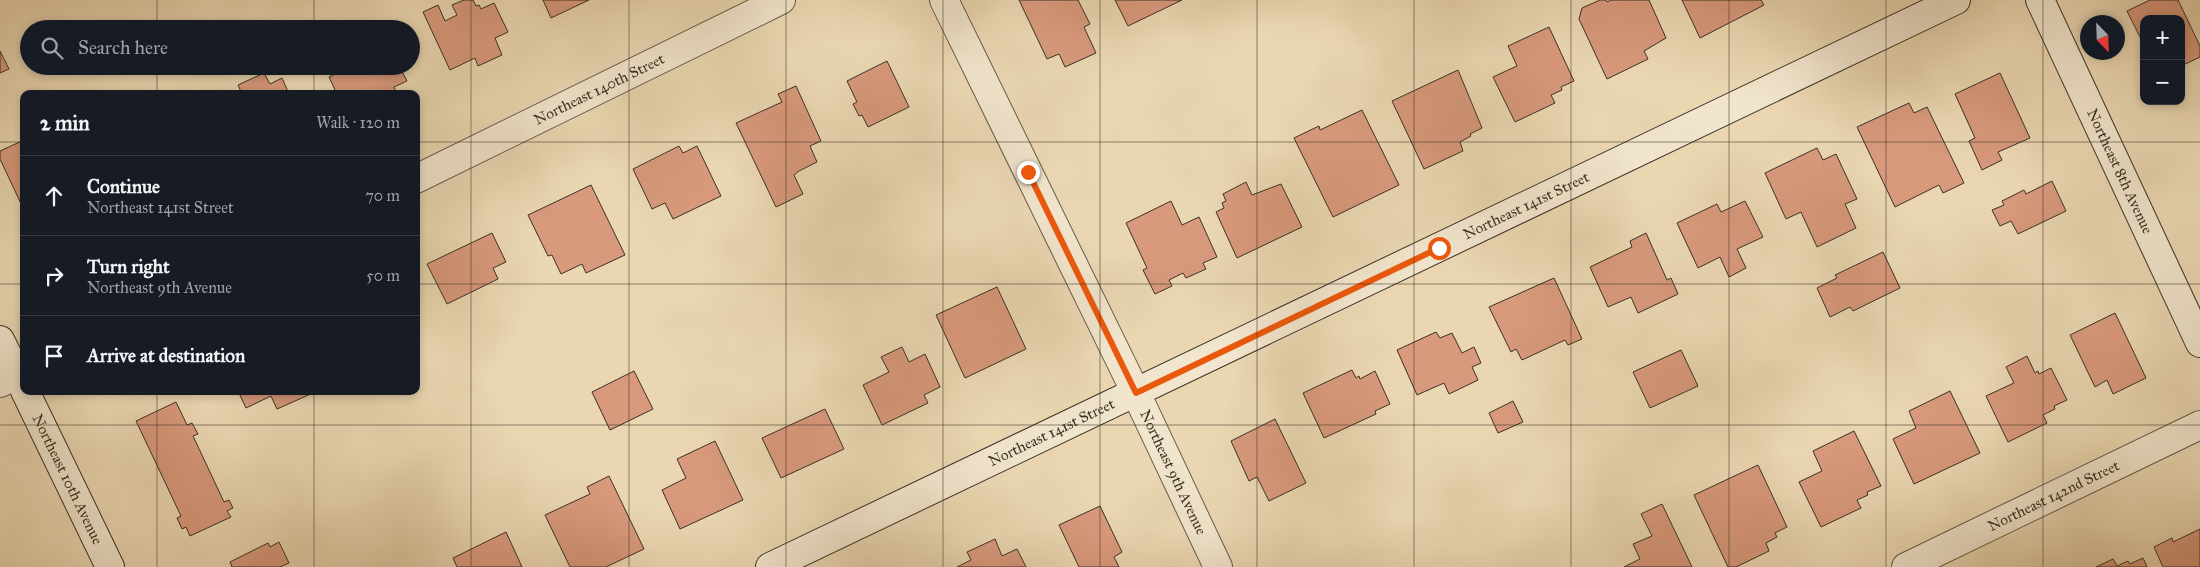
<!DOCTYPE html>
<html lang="en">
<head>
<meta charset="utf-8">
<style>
	body { margin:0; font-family:"IM FELL Great Primer",serif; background:#242831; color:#f1f3f6 }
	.controls { position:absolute; right:15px; top:15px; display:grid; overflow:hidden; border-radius:10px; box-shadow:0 2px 8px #0003 }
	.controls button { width:45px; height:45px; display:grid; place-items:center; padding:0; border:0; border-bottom:1px solid #363941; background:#171b24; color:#f1f3f6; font:25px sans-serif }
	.compass { position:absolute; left:2080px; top:15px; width:45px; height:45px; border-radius:50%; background:#171b24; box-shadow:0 2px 8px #0003; rotate:157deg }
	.stop { position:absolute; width:15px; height:15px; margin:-11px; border:4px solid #ea580c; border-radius:50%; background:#fff }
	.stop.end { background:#ea580c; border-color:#fff; box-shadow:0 1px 5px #0008 }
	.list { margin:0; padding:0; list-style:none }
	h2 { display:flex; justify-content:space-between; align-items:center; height:65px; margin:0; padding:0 20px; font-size:21px }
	h2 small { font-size:16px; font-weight:400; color:#9ea1a6 }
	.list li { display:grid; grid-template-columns:32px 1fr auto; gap:15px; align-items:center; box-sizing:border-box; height:80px; padding:0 20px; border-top:1px solid #363941 }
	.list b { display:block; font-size:19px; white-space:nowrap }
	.list p { margin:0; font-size:16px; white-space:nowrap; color:#9ea1a6 }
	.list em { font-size:16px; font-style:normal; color:#9ea1a6 }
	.icon { flex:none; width:28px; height:28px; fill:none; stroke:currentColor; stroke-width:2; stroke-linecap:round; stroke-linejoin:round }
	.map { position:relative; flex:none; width:2200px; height:567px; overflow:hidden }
	.search { position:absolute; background:#171b24; box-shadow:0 2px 8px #0003; left:20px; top:20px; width:400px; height:55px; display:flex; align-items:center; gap:12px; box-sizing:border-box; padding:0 18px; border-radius:28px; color:#9ea1a6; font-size:19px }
	.panel { position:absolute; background:#171b24; box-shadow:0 2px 8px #0003; left:20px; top:90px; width:400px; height:305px; border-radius:10px }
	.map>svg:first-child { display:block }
</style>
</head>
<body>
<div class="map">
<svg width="2200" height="567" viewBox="0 0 2200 567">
	<rect width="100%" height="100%" fill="#ead7b2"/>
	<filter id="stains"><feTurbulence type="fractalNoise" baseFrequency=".004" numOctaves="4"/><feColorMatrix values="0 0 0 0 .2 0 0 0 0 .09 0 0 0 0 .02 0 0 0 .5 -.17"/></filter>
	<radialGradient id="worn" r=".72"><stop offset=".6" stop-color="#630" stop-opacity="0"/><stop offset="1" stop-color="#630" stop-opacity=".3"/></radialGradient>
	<path fill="#d8997c" stroke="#3a3125" d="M464,0H473L476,6L479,5L481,9L494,3L508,32L495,38L502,55L478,66L475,58L450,70L423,12L438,5L445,21L457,15L452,5Z
		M543,0H589L551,18Z
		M1019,0H1078L1090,24L1084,27L1096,53L1065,67L1059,54L1047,59Z
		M1115,0H1182L1128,26Z
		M1600,0H1606L1607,2L1611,0H1649L1666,38L1644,51L1648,59L1607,79L1579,19L1582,8Z
		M1682,0H1761L1764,5L1700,38Z
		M2150,0H2178L2200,46V57L2181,66V19H2144V45L2127,11Z
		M1549,27L1574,81L1561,87L1562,90L1551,95L1555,103L1515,122L1493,77L1517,66L1508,46Z
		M0,51L9,69L0,73Z
		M887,61L909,107L868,127L862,115L859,116L853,104L857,102L847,81Z
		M351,66H399L407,81L394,87L397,94H337L329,77Z
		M1458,70L1482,128L1470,134L1471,136L1460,142L1463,151L1424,169L1392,101Z
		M264,73L270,84L282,78L289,94H242L238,85Z
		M2000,73L2030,138L1998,152L2002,160L1982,170L1969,141L1975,138L1955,94Z
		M796,86L821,141L810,146L817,162L799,171L794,175L803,194L776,207L736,123L782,102L778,94Z
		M1909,103L1914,113L1927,107L1964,183L1943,193L1939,185L1895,207L1857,127Z
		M1362,110L1399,185L1333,217L1294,138L1319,126L1320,130Z
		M24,140V210L0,159V151Z
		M679,146L683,153L697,146L721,196L673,219L665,203L652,209L633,169Z
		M1817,148L1823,160L1836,154L1857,199L1845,204L1856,228L1817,247L1801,212L1786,219L1765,173Z
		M2052,181L2066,211L2018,234L2011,221L2000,226L1992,210L2004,205L2002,201L2024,190L2026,194Z
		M1246,182L1252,195L1281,184L1302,227L1237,258L1216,212L1224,208L1222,203L1226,201L1223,194Z
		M591,185L625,255L586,273L582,264L561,274L552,255L548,256L528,215Z
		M1171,201L1182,225L1199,217L1217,257L1203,263L1206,269L1186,278L1183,273L1169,280L1172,286L1155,294L1143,270L1147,268L1126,223Z
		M1745,201L1763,237L1737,249L1746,268L1729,277L1720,257L1698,268L1677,223L1717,204L1721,212Z
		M492,233L506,262L493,268L498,279L447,304L427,264Z
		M1646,233L1667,280L1671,278L1678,294L1638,313L1631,297L1608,307L1590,267L1632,247L1630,241Z
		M1883,252L1900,288L1853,311L1850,307L1830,317L1817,288L1837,278L1835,275Z
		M1554,278L1582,339L1568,345L1565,340L1522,360L1516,349L1511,352L1489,307Z
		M997,287L1026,349L965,378L936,315Z
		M2115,313L2146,378L2113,394L2107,380L2095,387L2070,335Z
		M1436,332L1440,338L1452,333L1462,353L1474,347L1481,363L1472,367L1478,380L1449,394L1444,383L1417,395L1397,350Z
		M902,347L909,362L925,354L940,387L924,395L928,403L882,425L863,385L889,372L881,357Z
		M1681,350L1698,386L1650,408L1633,372Z
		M2027,356L2035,373L2038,371L2039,374L2051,368L2067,400L2054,406L2055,409L2043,415L2047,423L2008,442L1986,396L2014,383L2006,367Z
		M1352,370L1356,378L1359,376L1360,379L1375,371L1390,404L1375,411L1376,414L1324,438L1303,393Z
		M634,371L653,409L610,430L592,392Z
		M238,391H312L313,393L277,409L271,396L246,408Z
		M1950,391L1980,453L1914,484L1893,439L1916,428L1909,411Z
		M1513,401L1523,422L1498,433L1489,413Z
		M176,402L187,425L192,423L198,434L193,436L224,502L229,500L233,508L227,511L231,517L190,536L186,527L182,529L177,518L181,516L136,421Z
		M825,409L844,449L781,478L762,438Z
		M1275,419L1306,483L1269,501L1257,477L1249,481L1231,441Z
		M1854,431L1881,486L1867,492L1868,495L1857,500L1861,508L1821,527L1799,482L1822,471L1813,451Z
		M715,441L743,500L680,529L662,490L686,478L677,459Z
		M1758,465L1787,527L1775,533L1777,537L1766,543L1769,551L1736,567H1728L1694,495Z
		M609,476L644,549L606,567H570L545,515L590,494L587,487Z
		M1662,504L1692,567H1624L1640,559L1633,544L1652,536L1641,514Z
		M1100,506L1122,552L1114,557L1119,567H1079L1059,525Z
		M2200,529V567H2163L2154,547L2172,538L2173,542Z
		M506,532L522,567H457L453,558Z
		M995,539L1002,556L1017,549L1026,567H957L971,560L967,552Z
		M279,542L289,563L280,567H232L230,562L268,543L270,547Z
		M2143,558L2147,567H2096L2113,559L2117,566L2128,561L2130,564Z"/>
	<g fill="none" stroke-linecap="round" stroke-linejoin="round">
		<g stroke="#665a48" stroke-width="30">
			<g id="street">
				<path id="s1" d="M944,0L1136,393L1218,567"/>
				<path id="s2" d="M416,179L781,0"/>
				<path d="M0,383L24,372"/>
				<path id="s3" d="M1906,567L2200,425"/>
			</g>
		</g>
		<g stroke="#3a3125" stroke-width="30">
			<g id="secondary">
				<path id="s4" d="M2040,0L2200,343"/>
				<path d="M0,340L24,388"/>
				<path id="s5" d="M25,391L110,567"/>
				<path id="s6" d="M770,567L1956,0"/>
			</g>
		</g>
		<use href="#street" stroke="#f1e5cd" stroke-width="28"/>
		<use href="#secondary" stroke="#f1e5cd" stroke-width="28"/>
	</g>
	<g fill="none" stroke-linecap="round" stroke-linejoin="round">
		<path stroke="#ea580c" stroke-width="6" d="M1028,172L1136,393L1439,248"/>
	</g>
	<path fill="none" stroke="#3a3125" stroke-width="1" stroke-opacity="0.55" d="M157,0V29M314,0V29M471,0V567M629,0V567M786,0V567M943,0V567M1100,0V567M1257,0V567M1414,0V567M1571,0V567M1729,0V567M1886,0V567M2043,0V567M157,66V94M314,66V94M0,142H24M416,142H2200M0,284H24M416,284H2200M157,391V567M314,391V567M0,425H2200"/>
	<g text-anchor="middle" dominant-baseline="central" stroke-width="4.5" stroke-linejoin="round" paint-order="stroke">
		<g font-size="15" fill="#3a3125" stroke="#f1e5cd">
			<text stroke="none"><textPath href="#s2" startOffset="204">Northeast 140th Street</textPath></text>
			<text stroke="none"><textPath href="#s4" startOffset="189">Northeast 8th Avenue</textPath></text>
			<text stroke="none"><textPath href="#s6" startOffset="838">Northeast 141st Street</textPath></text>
			<text stroke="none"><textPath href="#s6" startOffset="312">Northeast 141st Street</textPath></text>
			<text stroke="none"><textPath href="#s1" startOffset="525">Northeast 9th Avenue</textPath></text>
			<text stroke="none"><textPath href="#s5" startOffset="98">Northeast 10th Avenue</textPath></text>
			<text stroke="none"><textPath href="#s3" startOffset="164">Northeast 142nd Street</textPath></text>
		</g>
	</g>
	<rect width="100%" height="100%" filter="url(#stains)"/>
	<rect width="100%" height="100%" fill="url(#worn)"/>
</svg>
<div class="controls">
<button>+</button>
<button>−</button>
</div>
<svg class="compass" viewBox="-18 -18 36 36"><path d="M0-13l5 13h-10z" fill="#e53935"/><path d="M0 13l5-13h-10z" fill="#9ea1a6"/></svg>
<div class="stop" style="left:1439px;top:248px"></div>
<div class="stop end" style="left:1028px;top:172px"></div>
<div class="search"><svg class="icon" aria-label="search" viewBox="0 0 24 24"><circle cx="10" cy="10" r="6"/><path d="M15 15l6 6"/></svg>Search here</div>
<section class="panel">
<h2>2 min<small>Walk · 120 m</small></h2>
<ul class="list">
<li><svg class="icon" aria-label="ahead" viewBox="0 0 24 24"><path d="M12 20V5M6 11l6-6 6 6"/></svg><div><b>Continue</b><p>Northeast 141st Street</p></div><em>70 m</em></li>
<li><svg class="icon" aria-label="right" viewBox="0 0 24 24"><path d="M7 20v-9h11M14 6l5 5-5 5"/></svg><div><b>Turn right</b><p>Northeast 9th Avenue</p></div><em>50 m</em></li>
<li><svg class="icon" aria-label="arrive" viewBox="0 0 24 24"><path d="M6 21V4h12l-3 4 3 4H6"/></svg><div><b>Arrive at destination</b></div></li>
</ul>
</section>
</div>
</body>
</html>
